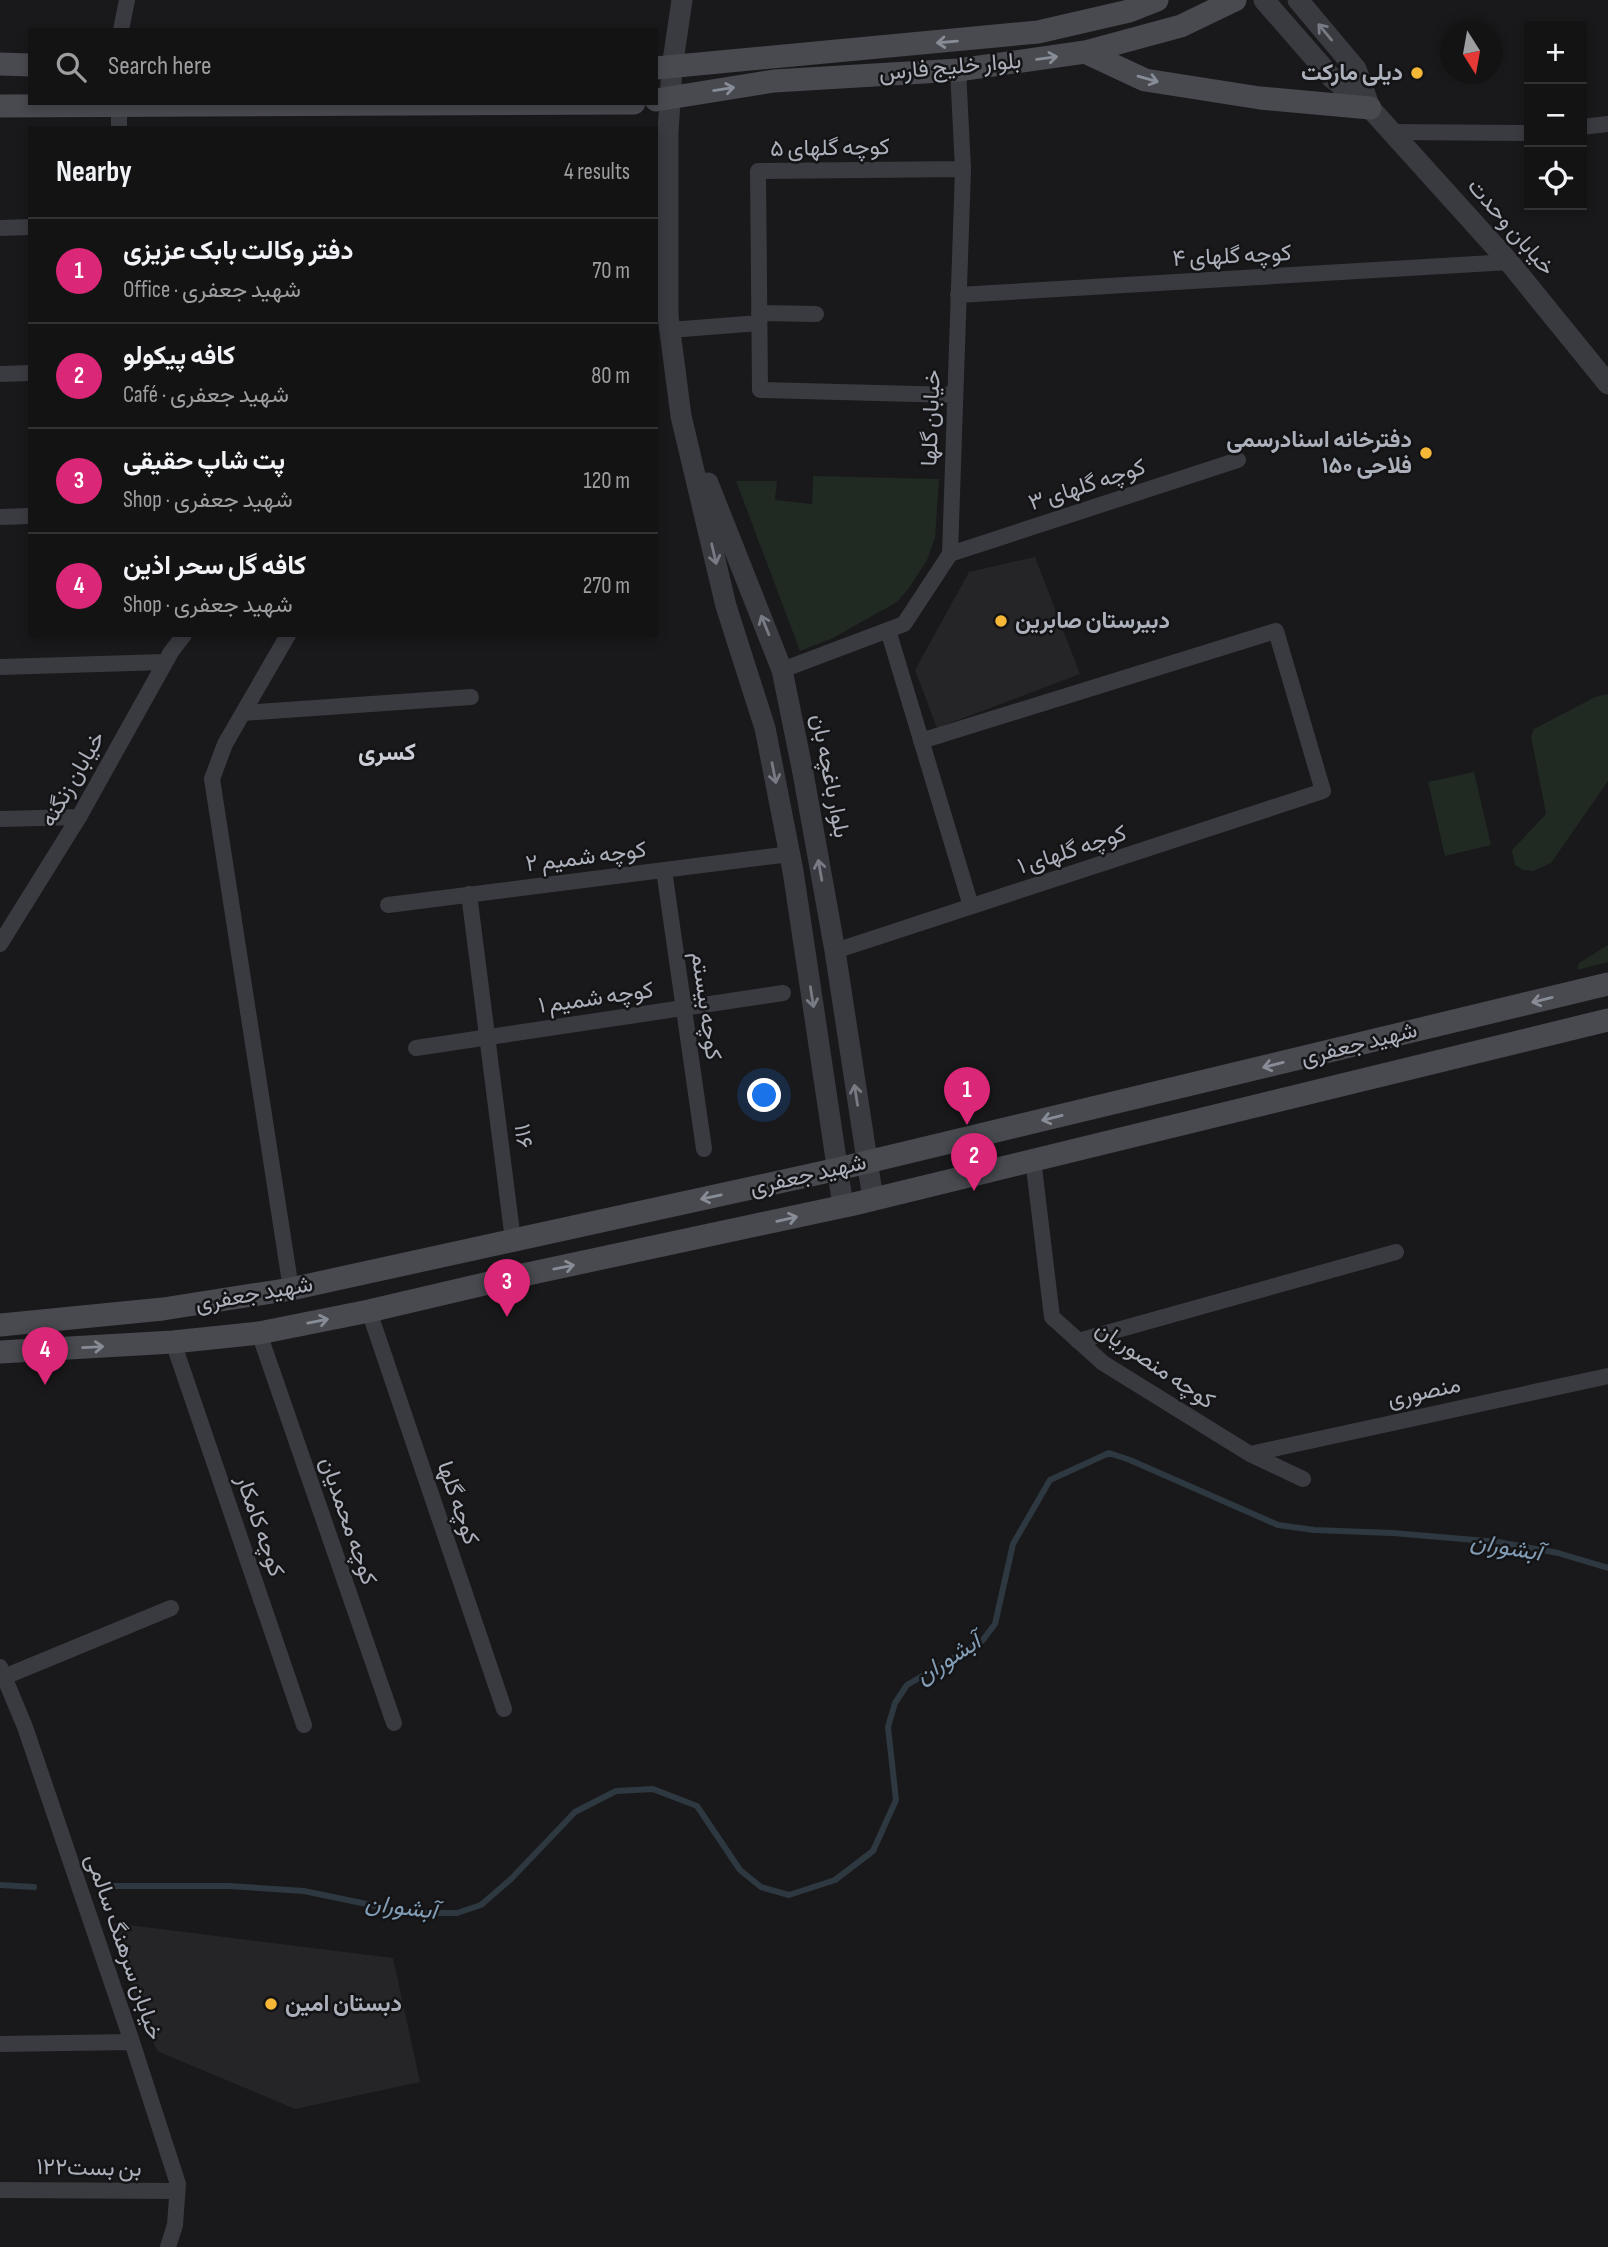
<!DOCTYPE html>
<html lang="en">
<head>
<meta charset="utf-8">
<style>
	body { margin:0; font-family:"Sofia Sans Condensed",Vazirmatn,sans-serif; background:#202022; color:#f1f3f6 }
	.controls { position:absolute; right:21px; top:21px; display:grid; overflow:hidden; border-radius:0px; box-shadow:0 4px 10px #0003 }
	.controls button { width:63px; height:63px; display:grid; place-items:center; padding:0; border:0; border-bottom:2px solid #323234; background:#131314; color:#f1f3f6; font:35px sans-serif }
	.compass { position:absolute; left:1440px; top:21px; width:63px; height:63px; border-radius:50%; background:#131314; box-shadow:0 4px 10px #0003; rotate:169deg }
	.you { position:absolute; left:765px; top:1096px; width:24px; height:24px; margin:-18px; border:5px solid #fff; border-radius:50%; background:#1a73e8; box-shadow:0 0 0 10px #1a73e833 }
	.badge { display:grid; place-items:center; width:46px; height:46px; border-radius:50%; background:#db2777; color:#fff; font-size:23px; font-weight:700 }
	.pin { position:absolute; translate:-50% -58px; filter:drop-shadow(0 2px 4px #0008) }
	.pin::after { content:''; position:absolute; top:37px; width:24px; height:21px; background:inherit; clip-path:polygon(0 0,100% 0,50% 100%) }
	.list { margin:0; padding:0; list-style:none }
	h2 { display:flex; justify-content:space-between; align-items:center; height:91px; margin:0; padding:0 28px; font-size:30px }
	h2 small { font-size:23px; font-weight:400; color:#9d9ea0 }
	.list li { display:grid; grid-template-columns:46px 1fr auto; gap:21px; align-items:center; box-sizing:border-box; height:105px; padding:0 28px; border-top:2px solid #323234 }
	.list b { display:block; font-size:26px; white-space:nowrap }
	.list p { margin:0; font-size:23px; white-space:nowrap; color:#9d9ea0 }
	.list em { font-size:23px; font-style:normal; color:#9d9ea0 }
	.icon { flex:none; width:38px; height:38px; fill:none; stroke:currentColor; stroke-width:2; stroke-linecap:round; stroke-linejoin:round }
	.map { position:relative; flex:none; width:1608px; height:2247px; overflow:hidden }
	.search { position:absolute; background:#131314; box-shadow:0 4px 10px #0003; left:28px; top:28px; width:630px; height:77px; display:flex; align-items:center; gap:18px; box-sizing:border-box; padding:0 24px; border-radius:0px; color:#9d9ea0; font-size:26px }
	.panel { position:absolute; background:#131314; box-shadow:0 4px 10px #0003; left:28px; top:126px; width:630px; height:511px; border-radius:0px }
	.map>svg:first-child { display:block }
</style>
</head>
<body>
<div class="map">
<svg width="1608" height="2247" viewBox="0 0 1608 2247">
	<rect width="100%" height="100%" fill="#19191b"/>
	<path fill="#252528" d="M1035,557L1080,674L937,728L915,670L969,572Z
		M105,1922L393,1958L420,2082L295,2109L157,2051Z"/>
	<path fill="#202922" d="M813,476L939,479L935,538L927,560L909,588L897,602L833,638L800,651L736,481H777L775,500L812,504Z
		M1608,694V781L1551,863L1533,871L1523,870L1515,865L1512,850L1546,814L1531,736L1534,729L1595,697Z
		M1474,772L1491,845L1445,856L1428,782Z
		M1608,945V962L1577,970L1579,963Z"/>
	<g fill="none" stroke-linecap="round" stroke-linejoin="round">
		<path stroke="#2e3840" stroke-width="6" d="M0,1885L34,1887
			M110,1886H229L304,1891L410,1913H457L481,1905L511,1879L575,1812L616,1791L653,1789L697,1806L740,1870L761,1887L789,1895L835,1880L873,1851L896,1800L888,1727L895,1703L907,1685L982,1641L995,1624L1013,1544L1050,1480L1109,1453L1130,1460L1278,1525L1314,1530L1393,1533L1498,1542L1558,1553L1608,1568"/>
		<path stroke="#3a3b40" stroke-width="16" d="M121,30L127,0
			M119,107V128
			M1582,127L1608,124
			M1391,132L1529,133
			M0,228L30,227
			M958,295L1509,262
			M759,313L816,314
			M670,330L759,323
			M0,374L30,373
			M955,395L760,390L758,171L963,169
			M0,517L30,516
			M950,554L1238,460
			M888,630L971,906
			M288,635L225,744L212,779L291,1289
			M0,667L165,662
			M782,670L904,624L950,554L963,169L958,70
			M243,713L471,697
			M0,819L79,817
			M664,870L704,1149
			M469,894L513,1240
			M388,905L790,854
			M0,944L79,817L171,652L184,635
			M835,951L1323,791L1276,631L921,741
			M416,1048L783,993
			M1033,1159L1052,1317L1103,1363L1250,1454L1303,1479
			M369,1311L504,1709
			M259,1333L394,1723
			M1078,1341L1396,1252
			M173,1342L304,1725
			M1250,1454L1608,1376
			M0,1667L25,1727L132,2042L178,2184L175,2225L168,2247
			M4,1677L171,1608
			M0,2044L132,2042
			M0,2190L177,2191"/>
		<path stroke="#3a3b40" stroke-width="21" d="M682,0L672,68L668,132V316L681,416L726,606L765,728L793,871L843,1206
			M1264,0L1332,78L1370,108L1509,262L1608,384
			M1298,0L1356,69L1370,108
			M708,483L782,670L803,773L835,951L873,1199"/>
		<path stroke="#484a50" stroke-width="23" d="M1085,52L1145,80L1260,98L1370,108
			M0,64L30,65
			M656,68L1038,32L1129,11L1157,0
			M656,100L774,81L958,70L1085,52L1181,26L1235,0
			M0,106L634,103
			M0,1325L163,1309L291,1289L838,1169L1608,984
			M0,1352L173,1342L259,1333L369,1311L523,1275L854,1204L1608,1020"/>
	</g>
	<defs><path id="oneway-shaft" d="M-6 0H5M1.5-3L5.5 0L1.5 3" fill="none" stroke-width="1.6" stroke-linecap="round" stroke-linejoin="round" transform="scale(1.75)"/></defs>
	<g stroke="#787b84">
		<use href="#oneway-shaft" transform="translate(1325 32) rotate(-130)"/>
		<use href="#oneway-shaft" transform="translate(714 554) rotate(77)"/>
		<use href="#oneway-shaft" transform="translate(765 625) rotate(-112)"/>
		<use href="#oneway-shaft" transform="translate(774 773) rotate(79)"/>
		<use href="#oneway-shaft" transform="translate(820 870) rotate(-100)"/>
		<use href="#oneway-shaft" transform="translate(812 997) rotate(81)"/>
		<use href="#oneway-shaft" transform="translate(856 1095) rotate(-99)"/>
	</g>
	<g stroke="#888c96">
		<use href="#oneway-shaft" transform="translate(947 42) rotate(175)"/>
		<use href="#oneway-shaft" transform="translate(1047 58) rotate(-8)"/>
		<use href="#oneway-shaft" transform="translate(1148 79) rotate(16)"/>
		<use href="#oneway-shaft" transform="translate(724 89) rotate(-9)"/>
		<use href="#oneway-shaft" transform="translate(1542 1000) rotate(166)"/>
		<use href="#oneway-shaft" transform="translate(1273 1065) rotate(166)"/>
		<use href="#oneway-shaft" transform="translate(1052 1118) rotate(166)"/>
		<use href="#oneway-shaft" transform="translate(711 1197) rotate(168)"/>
		<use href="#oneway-shaft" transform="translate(787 1219) rotate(-13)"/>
		<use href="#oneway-shaft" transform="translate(564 1267) rotate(-11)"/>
		<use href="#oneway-shaft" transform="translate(318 1321) rotate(-11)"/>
		<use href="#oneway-shaft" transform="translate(93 1347) rotate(-3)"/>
	</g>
	<g fill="#f6b836" stroke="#141416" stroke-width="2.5">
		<circle cx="1417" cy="73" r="7"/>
		<circle cx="1426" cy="453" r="7"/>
		<circle cx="1001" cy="621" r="7"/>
		<circle cx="271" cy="2004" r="7"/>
	</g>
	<g text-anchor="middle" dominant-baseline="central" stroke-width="5" stroke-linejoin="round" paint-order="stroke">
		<g font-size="23" fill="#abb0bb" stroke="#141416">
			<text transform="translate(950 67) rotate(-5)">بلوار خلیج فارس</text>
			<text transform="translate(830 148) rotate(-1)">کوچه گلهای ۵</text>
			<text transform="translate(1511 227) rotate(49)">خیابان وحدت</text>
			<text transform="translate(1232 256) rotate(-3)">کوچه گلهای ۴</text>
			<text transform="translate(931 418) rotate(-88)">خیابان گلها</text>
			<text transform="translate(1087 485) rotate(-18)">کوچه گلهای ۳</text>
			<text transform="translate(830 776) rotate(79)">بلوار باغچه بان</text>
			<text transform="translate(73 779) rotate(-60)">خیابان زنگنه</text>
			<text transform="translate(1072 850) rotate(-18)">کوچه گلهای ۱</text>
			<text transform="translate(586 857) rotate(-7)">کوچه شمیم ۲</text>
			<text transform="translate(596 998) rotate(-8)">کوچه شمیم ۱</text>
			<text transform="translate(706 1006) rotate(82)">کوچه بیستم</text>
			<text transform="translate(1359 1044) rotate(-14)">شهید جعفری</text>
			<text transform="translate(523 1136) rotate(83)">۱۱۶</text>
			<text transform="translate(808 1175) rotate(-13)">شهید جعفری</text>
			<text transform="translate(254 1294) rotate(-10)">شهید جعفری</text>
			<text transform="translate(1155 1365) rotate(34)">کوچه منصوریان</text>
			<text transform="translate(1424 1392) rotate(-12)">منصوری</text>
			<text transform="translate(458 1503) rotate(71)">کوچه گلها</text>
			<text transform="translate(348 1521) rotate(71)">کوچه محمدیان</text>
			<text transform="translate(260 1526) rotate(71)">کوچه کامکار</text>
			<text transform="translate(124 1947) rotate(71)">خیابان سرهنگ سالمی</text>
			<text transform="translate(89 2168) rotate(1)">بن بست۱۲۲</text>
		</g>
		<g font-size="23" font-weight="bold" fill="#abb0bb" stroke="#141416" text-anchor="end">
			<text x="1403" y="73">دیلی مارکت</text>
			<text x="1412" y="440">دفترخانه اسنادرسمی<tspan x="1412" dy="26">۱۵۰ فلاحی</tspan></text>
			<text x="1015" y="621" text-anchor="start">دبیرستان صابرین</text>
			<text x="285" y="2004" text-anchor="start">دبستان امین</text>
		</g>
		<g font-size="24" font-weight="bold" fill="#cccfd7" stroke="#141416">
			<text x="387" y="752">کسری</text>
		</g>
		<g font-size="24" font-style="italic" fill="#829db6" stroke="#141416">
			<text transform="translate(1506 1547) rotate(10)">آبشوران</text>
			<text transform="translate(948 1659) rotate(-33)">آبشوران</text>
			<text transform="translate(401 1907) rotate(7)">آبشوران</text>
		</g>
	</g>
</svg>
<div class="controls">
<button>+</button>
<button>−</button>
<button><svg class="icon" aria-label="locate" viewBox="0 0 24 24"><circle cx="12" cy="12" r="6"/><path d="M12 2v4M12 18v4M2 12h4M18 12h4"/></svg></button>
</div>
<svg class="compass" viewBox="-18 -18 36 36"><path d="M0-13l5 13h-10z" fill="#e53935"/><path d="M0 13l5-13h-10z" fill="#9d9ea0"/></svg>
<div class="you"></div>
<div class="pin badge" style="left:967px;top:1125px">1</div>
<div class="pin badge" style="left:974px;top:1191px">2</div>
<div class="pin badge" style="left:507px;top:1317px">3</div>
<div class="pin badge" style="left:45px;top:1385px">4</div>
<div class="search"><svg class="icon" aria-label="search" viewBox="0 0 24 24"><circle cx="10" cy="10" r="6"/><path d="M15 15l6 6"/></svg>Search here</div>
<section class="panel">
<h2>Nearby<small>4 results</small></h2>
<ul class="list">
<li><span class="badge">1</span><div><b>دفتر وکالت بابک عزیزی</b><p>Office · شهید جعفری</p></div><em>70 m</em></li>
<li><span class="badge">2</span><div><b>کافه پیکولو</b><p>Café · شهید جعفری</p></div><em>80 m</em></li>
<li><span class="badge">3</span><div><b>پت شاپ حقیقی</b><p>Shop · شهید جعفری</p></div><em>120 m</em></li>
<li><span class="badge">4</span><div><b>کافه گل سحر اذین</b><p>Shop · شهید جعفری</p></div><em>270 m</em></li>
</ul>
</section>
</div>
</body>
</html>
